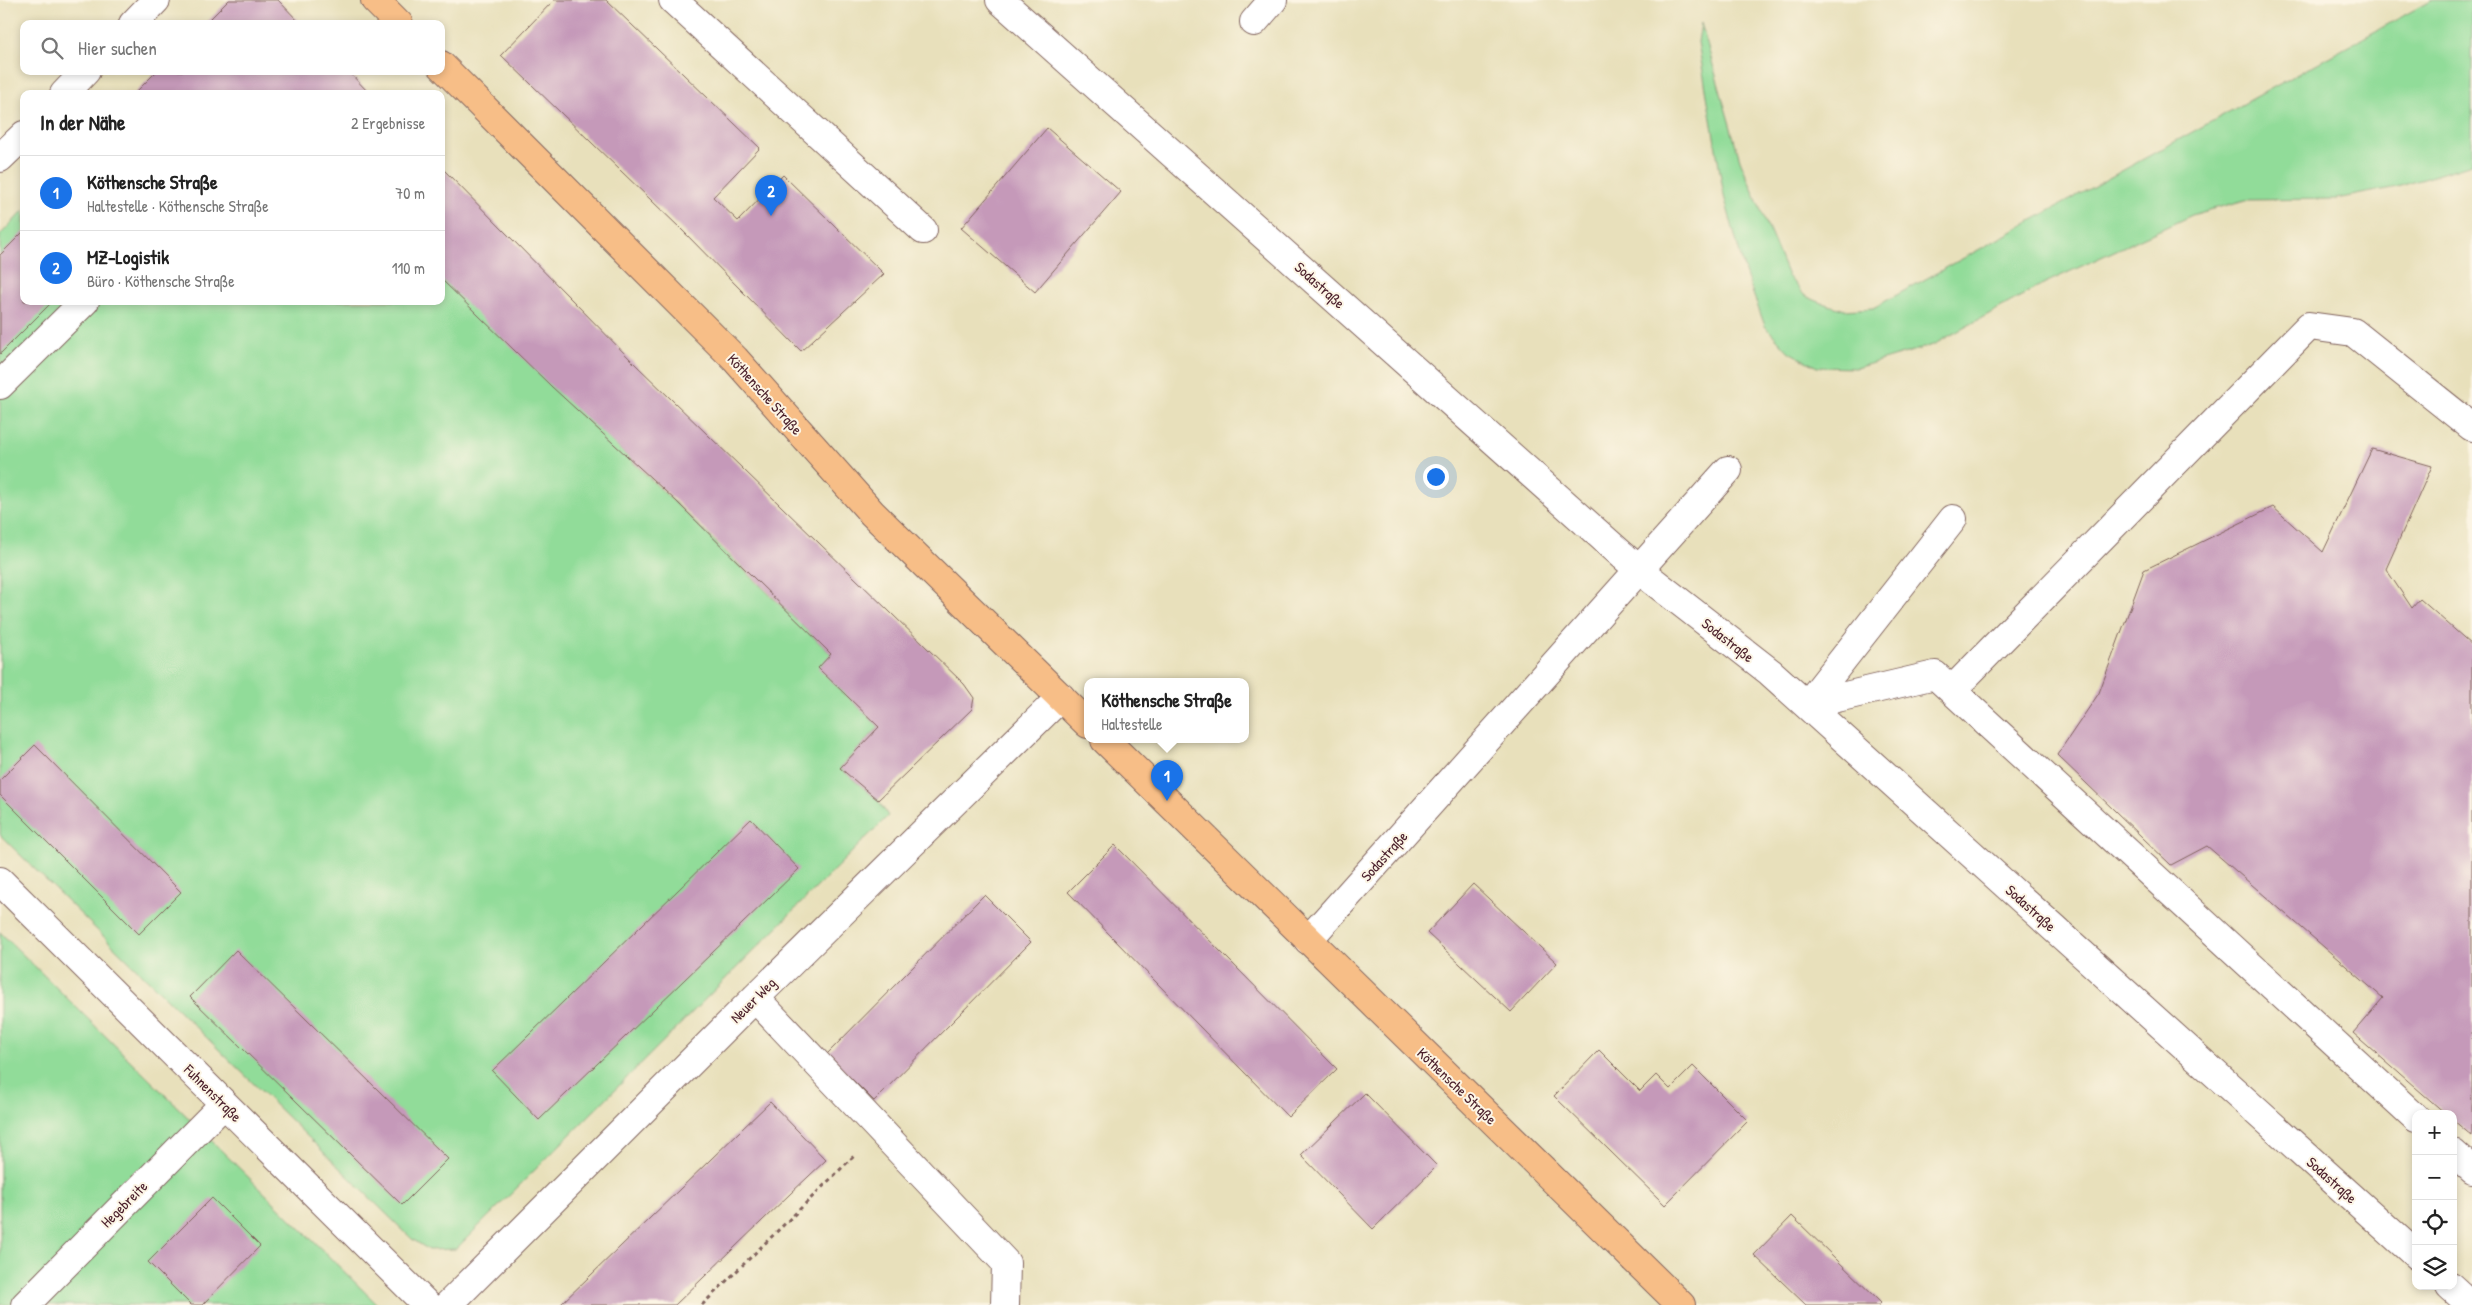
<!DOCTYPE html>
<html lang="de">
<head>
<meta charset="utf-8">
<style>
	body { margin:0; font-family:"Patrick Hand",sans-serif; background:#f2f2f2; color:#222 }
	.controls { position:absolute; right:15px; bottom:15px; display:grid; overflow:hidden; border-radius:10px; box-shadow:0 2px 8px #0003 }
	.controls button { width:45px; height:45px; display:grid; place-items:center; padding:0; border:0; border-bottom:1px solid #e0e0e0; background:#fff; color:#222; font:25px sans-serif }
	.you { position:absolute; left:1435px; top:476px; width:18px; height:18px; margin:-12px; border:4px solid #fff; border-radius:50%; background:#1a73e8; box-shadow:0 0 0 8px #1a73e833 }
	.badge { display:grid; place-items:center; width:32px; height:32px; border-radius:50%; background:#1a73e8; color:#fff; font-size:16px; font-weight:700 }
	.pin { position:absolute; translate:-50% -41px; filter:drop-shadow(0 1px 2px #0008) }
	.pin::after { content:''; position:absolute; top:26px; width:18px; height:15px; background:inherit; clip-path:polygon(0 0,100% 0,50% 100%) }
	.popup { position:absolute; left:1084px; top:678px; width:165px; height:65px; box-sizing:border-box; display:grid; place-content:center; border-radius:10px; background:#fff; filter:drop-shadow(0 1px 4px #0005); font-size:16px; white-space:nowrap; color:#767676 }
	.popup b { font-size:19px; color:#222 }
	.popup::after { content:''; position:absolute; left:50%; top:100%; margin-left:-10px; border:10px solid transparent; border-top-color:#fff }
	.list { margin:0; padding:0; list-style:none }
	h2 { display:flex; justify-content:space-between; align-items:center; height:65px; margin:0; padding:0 20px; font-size:21px }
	h2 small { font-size:16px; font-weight:400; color:#767676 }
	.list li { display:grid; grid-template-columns:32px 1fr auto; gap:15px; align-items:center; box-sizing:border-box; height:75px; padding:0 20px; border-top:1px solid #e0e0e0 }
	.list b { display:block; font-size:19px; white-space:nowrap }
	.list p { margin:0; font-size:16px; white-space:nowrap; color:#767676 }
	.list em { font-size:16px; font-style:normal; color:#767676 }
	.icon { flex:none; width:28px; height:28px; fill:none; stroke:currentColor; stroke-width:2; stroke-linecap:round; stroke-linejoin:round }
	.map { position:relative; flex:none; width:2472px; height:1305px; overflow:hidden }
	.search { position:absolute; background:#fff; box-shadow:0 2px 8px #0003; left:20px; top:20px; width:425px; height:55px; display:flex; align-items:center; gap:12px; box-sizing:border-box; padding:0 18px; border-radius:10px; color:#767676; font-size:19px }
	.panel { position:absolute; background:#fff; box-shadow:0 2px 8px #0003; left:20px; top:90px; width:425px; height:215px; border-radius:10px }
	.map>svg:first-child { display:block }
</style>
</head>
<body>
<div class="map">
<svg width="2472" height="1305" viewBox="0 0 2472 1305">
	<rect width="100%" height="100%" fill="#fcf5e5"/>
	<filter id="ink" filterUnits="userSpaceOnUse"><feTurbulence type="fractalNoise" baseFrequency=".02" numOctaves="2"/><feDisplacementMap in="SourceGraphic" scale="10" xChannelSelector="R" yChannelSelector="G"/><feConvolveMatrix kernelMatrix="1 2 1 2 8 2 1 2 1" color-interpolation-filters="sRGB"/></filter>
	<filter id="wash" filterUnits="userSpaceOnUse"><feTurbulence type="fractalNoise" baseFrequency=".0096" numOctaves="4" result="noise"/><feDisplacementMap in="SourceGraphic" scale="20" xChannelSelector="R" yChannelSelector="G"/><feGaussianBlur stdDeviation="1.12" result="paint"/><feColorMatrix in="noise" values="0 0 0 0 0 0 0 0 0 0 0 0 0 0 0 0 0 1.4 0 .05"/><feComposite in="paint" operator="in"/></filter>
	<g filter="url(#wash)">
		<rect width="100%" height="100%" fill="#e8e0bb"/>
		<path fill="#91dc99" stroke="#6e7e62" d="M2432,0H2472V164L2397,187L2336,199L2245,200L2192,215L2043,284L1933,345L1856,368L1817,367L1789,352L1765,326L1745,272L1724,196L1698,42L1701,23L1740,160L1788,276L1805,296L1822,303L1845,310L1873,308Z
			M24,210V301H441V276L831,654L819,668L879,727L840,768L878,800L888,816L456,1249L429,1250L412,1239L0,835V235Z
			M0,932L378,1305H0Z"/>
		<g id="blocks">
			<path fill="#c599b9" d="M229,0H278L301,24H205Z
				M554,0H606L760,148L713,197L738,221L783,175L884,274L801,351L681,229L501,55Z
				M157,71H348L370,94H134Z
				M1047,128L1121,192L1035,292L961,228Z
				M441,167L635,364L964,684L974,698L972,709L878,800L840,768L879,727L818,668L831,654L676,501L552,387L441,279Z
				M24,231V301H53L0,354V255Z
				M2372,449L2432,466L2386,569L2412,608L2420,599L2472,645V1136L2453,1120V1114H2446L2353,1033L2383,998L2207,846L2171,865L2057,755L2099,693L2144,570L2273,507L2323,552Z
				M35,745L181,892L139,934L0,795V780Z
				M751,819L799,869L539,1120L492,1071Z
				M1115,845L1337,1069L1288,1117L1068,892Z
				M1473,884L1557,963L1511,1012L1427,933Z
				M984,895L1031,942L874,1101L827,1054Z
				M236,950L448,1159L402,1205L190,997Z
				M1599,1050L1640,1091L1656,1075L1670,1089L1693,1066L1748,1121L1665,1205L1554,1096Z
				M1365,1093L1437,1166L1373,1229L1301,1155Z
				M770,1102L826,1160L791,1193L675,1305H560Z
				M212,1198L260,1246L202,1305H191L148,1262Z
				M1792,1216L1881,1303L1879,1305H1806L1754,1255Z"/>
		</g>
	</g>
	<g filter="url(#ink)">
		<use href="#blocks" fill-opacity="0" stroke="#81635d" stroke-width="1"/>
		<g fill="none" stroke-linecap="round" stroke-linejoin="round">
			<g stroke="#81635d" stroke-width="30">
				<path id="minor" d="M673,0L923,230
					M1000,0L1639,570L1770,672L2416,1255
					M1254,22L1273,0
					M133,24L156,0
					M64,94L86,71
					M0,158L24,135
					M0,385L85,301
					M1952,690L2309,326L2353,332L2472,427
					M1807,705L1935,675L2416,1118
					M1807,705L1953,519
					M0,881L427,1305
					M1308,940L1728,470
					M755,998L1006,1263L1005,1305
					M2453,1153L2472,1170
					M2450,1286L2471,1305
					M25,1305L224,1104
					M448,1305L755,998L1061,697"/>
			</g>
			<g stroke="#81635d" stroke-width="30">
				<path id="major" d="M375,0L399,24
					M441,65L735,359L872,513L1088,724
					M1105,740L1681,1305"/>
			</g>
			<path stroke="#81635d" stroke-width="3" stroke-dasharray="4 4" stroke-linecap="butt" d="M702,1305L855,1155"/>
			<use href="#minor" stroke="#fff" stroke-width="28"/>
			<use href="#major" stroke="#f7be87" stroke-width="28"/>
		</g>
	</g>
	<g text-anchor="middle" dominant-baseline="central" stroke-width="4" stroke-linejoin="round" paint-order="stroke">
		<g font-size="15" fill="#4a1f2b" stroke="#fcf5e5">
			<text transform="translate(1320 285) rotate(42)">Sodastraße</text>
			<text transform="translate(765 394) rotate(48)">Köthensche Straße</text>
			<text transform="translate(1728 640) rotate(38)">Sodastraße</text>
			<text transform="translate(1384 856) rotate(-48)">Sodastraße</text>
			<text transform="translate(2031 908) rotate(42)">Sodastraße</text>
			<text transform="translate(753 1000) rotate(-45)">Neuer Weg</text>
			<text transform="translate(1457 1086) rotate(44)">Köthensche Straße</text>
			<text transform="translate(213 1093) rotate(45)">Fuhnenstraße</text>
			<text transform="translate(2332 1180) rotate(42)">Sodastraße</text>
			<text transform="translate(124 1204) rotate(-45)">Hegebreite</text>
		</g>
	</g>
</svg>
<div class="controls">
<button>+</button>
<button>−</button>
<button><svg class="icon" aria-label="locate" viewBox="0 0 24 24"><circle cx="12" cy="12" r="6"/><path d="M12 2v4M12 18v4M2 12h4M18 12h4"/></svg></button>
<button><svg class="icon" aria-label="layers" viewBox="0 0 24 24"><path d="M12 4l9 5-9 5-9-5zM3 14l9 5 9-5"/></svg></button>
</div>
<div class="you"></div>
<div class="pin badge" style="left:1167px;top:801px">1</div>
<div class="popup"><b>Köthensche Straße</b>Haltestelle</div>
<div class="pin badge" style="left:771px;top:216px">2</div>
<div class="search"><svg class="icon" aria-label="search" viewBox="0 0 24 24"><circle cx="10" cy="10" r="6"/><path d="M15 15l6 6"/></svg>Hier suchen</div>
<section class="panel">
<h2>In der Nähe<small>2 Ergebnisse</small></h2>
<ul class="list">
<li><span class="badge">1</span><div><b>Köthensche Straße</b><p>Haltestelle · Köthensche Straße</p></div><em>70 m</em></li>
<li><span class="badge">2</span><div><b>MZ-Logistik</b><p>Büro · Köthensche Straße</p></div><em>110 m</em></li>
</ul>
</section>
</div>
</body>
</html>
